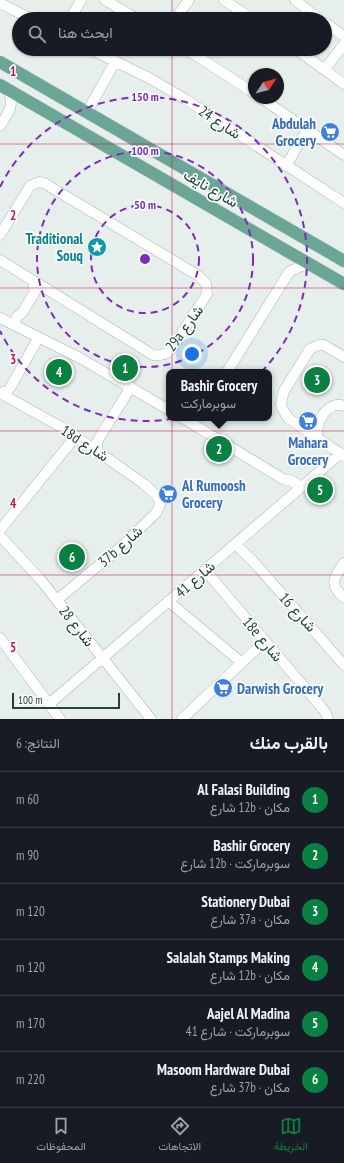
<!DOCTYPE html>
<html lang="ar">
<head>
<meta charset="utf-8">
<style>
	body { margin:0; font-family:"PT Sans Narrow",Vazirmatn,sans-serif; background:#242831; color:#f1f3f6; direction:rtl }
	.compass { position:absolute; left:248px; top:68px; width:36px; height:36px; border-radius:50%; background:#171b24; box-shadow:0 1px 3px #0004; rotate:55deg }
	.scale { position:absolute; left:12px; bottom:10px; width:108px; box-sizing:border-box; padding-left:4px; border:2px solid #24423a; border-top:0; font-size:11px; line-height:14px; white-space:nowrap; color:#24423a; -webkit-text-stroke:3px #f7fbf9; paint-order:stroke }
	.you { position:absolute; left:192px; top:354px; width:14px; height:14px; margin:-10px; border:3px solid #fff; border-radius:50%; background:#1a73e8; box-shadow:0 0 0 6px #1a73e833 }
	.badge { display:grid; place-items:center; width:26px; height:26px; border-radius:50%; background:#0b8043; color:#fff; font-size:13px; font-weight:700 }
	.pin { position:absolute; translate:-50% -50%; border:2px solid #fff; box-shadow:0 1px 4px #0006 }
	.popup { position:absolute; left:166px; top:369px; width:106px; height:52px; box-sizing:border-box; display:grid; place-content:center; border-radius:8px; background:#171b24; filter:drop-shadow(0 1px 3px #0005); font-size:13px; white-space:nowrap; color:#9ea1a6 }
	.popup b { font-size:15px; color:#f1f3f6 }
	.popup::after { content:''; position:absolute; left:50%; top:100%; margin-left:-8px; border:8px solid transparent; border-top-color:#171b24 }
	.list { margin:0; padding:0; list-style:none }
	h2 { display:flex; justify-content:space-between; align-items:center; height:52px; margin:0; padding:0 16px; font-size:17px }
	h2 small { font-size:13px; font-weight:400; color:#9ea1a6 }
	.list li { display:grid; grid-template-columns:26px 1fr auto; gap:12px; align-items:center; box-sizing:border-box; height:56px; padding:0 16px; border-top:1px solid #363941 }
	.list b { display:block; font-size:15px; white-space:nowrap }
	.list p { margin:0; font-size:13px; white-space:nowrap; color:#9ea1a6 }
	.list em { font-size:13px; font-style:normal; color:#9ea1a6 }
	.icon { flex:none; width:22px; height:22px; fill:none; stroke:currentColor; stroke-width:2; stroke-linecap:round; stroke-linejoin:round }
	.map { position:relative; flex:none; width:344px; height:719px; overflow:hidden; direction:ltr }
	.search { position:absolute; background:#171b24; box-shadow:0 1px 3px #0004; left:12px; right:12px; top:12px; height:44px; display:flex; align-items:center; gap:10px; box-sizing:border-box; padding:0 14px; border-radius:22px; color:#9ea1a6; font-size:15px }
	.sheet { height:388px; background:#171b24 }
	nav { display:flex; justify-content:space-around; align-items:center; box-sizing:border-box; height:56px; border-top:1px solid #363941; background:#171b24; font-size:11px; color:#9ea1a6 }
	nav a { display:grid; justify-items:center; gap:2px }
	nav .on { color:#0b8043 }
	.map>svg:first-child { display:block }
</style>
</head>
<body>
<div class="map">
<svg width="344" height="719" viewBox="0 0 344 719">
	<rect width="100%" height="100%" fill="#e6efeb"/>
	<g fill="none" stroke-linecap="round" stroke-linejoin="round">
		<g stroke="#a8b8b2" stroke-width="11">
			<path id="minor" d="M105,0L137,19
				M224,0L252,19
				M295,0L319,19
				M0,3L31,19
				M70,19L81,0
				M175,19L189,0
				M325,23L344,36
				M90,49L151,79L185,99L344,203
				M186,49L254,93
				M296,49L344,84
				M325,69L344,44
				M261,98L344,155
				M87,112L115,62
				M0,126C8,114 16,103 7,89
				M286,166L307,130
				M0,235L30,186L39,182L44,183L199,276L206,284L207,294L170,351C164,355 160,356 153,355L0,260
				M0,318L80,358L169,410
				M13,324L18,316L22,313L35,292L33,281
				M344,357L324,345H319L310,349L284,391L281,403L282,408L288,418L344,456
				M227,372L289,272L299,267L309,264
				M0,393L61,427L97,451L144,484L157,496L159,500L160,505L156,513L123,545L57,600
				M0,393L7,391L10,388L39,337
				M183,418L283,479L292,481L301,487
				M318,438C313,425 328,399 344,406
				M97,451V442L101,435L131,387
				M0,530L76,436
				M0,536L40,579L151,719
				M235,544L252,560L344,665
				M344,563C333,579 329,584 344,598
				M205,570L322,708L326,713L328,719
				M168,601L242,663
				M0,638L60,719
				M49,704L341,453
				M182,719L265,641"/>
		</g>
		<g stroke="#c2cac8" stroke-width="13">
			<path id="major" d="M0,62L344,261
				M0,85L344,284"/>
		</g>
		<use href="#minor" stroke="#fff" stroke-width="10"/>
		<use href="#major" stroke="#6aa596" stroke-width="12"/>
	</g>
	<path fill="none" stroke="#c2185b" stroke-width="1" stroke-opacity="0.55" d="M172,0V19M172,49V719M0,144H344M0,288H344M0,431H344M0,575H344"/>
	<g fill="none" stroke="#7b2cbf" stroke-width="2" stroke-dasharray="7 5">
		<circle cx="145" cy="259" r="54"/>
		<circle cx="145" cy="259" r="108"/>
		<path d="M0 187A162 162 0 1 1 0 331"/>
	</g>
	<defs>
		<g id="supermarket-disc" transform="scale(1)"><circle r="9.5" fill="#3f7fe0" stroke="#f7fbf9"/><path d="M-6-5.5h2.5l.6 2H6L4.5 2H-2.5L-4.4-4H-6ZM-1.5 3.2a1.3 1.3 0 1 0 .1 0ZM3 3.2a1.3 1.3 0 1 0 .1 0Z" fill="#fff"/></g>
		<g id="sight-disc" transform="scale(1)"><circle r="9.5" fill="#0f9aa8" stroke="#f7fbf9"/><path d="M0-6L1.8-2.2L6-1.7L2.9 1.2L3.7 5.4L0 3.3L-3.7 5.4L-2.9 1.2L-6-1.7L-1.8-2.2Z" fill="#fff"/></g>
	</defs>
	<g fill-rule="evenodd">
		<use href="#supermarket-disc" x="330" y="132"/>
		<use href="#sight-disc" x="97" y="247"/>
		<use href="#supermarket-disc" x="308" y="421"/>
		<use href="#supermarket-disc" x="168" y="494"/>
		<use href="#supermarket-disc" x="223" y="688"/>
	</g>
	<g text-anchor="middle" dominant-baseline="central" stroke-width="3.5" stroke-linejoin="round" paint-order="stroke">
		<g font-size="15" fill="#24423a" stroke="#f7fbf9">
			<text transform="translate(220 122) rotate(34)">شارع 24</text>
			<text transform="translate(211 188) rotate(30)">شارع نايف</text>
			<text transform="translate(184 328) rotate(-54)">29a شارع</text>
			<text transform="translate(85 443) rotate(33)">18d شارع</text>
			<text transform="translate(120 546) rotate(-42)">37b شارع</text>
			<text transform="translate(195 579) rotate(-41)">شارع 41</text>
			<text transform="translate(298 612) rotate(48)">شارع 16</text>
			<text transform="translate(77 626) rotate(52)">شارع 28</text>
			<text transform="translate(263 639) rotate(50)">18e شارع</text>
		</g>
		<g font-size="15" font-weight="bold" fill="#366cbe" stroke="#f7fbf9" text-anchor="start">
			<text x="316" y="123" text-anchor="end">Abdulah<tspan x="316" dy="17">Grocery</tspan></text>
			<text x="308" y="442" text-anchor="middle">Mahara<tspan x="308" dy="17">Grocery</tspan></text>
			<text x="182" y="485">Al Rumoosh<tspan x="182" dy="17">Grocery</tspan></text>
			<text x="237" y="688">Darwish Grocery</text>
		</g>
		<g font-size="15" font-weight="bold" fill="#0d838f" stroke="#f7fbf9" text-anchor="end">
			<text x="83" y="238">Traditional<tspan x="83" dy="17">Souq</tspan></text>
		</g>
	</g>
	<g font-size="13" text-anchor="middle" font-weight="bold" fill="#c2185b" stroke="#f7fbf9" stroke-width="3.5" stroke-linejoin="round" paint-order="stroke">
		<text x="13" y="76">1</text>
		<text x="13" y="220">2</text>
		<text x="13" y="364">3</text>
		<text x="13" y="508">4</text>
		<text x="13" y="652">5</text>
	</g>
	<circle cx="145" cy="259" r="6" fill="#7b2cbf" stroke="#f7fbf9" stroke-width="2"/>
	<g font-size="12" text-anchor="middle" font-weight="bold" fill="#7b2cbf" stroke="#f7fbf9" stroke-width="3.5" stroke-linejoin="round" paint-order="stroke">
		<text x="145" y="101">150 m</text>
		<text x="145" y="155">100 m</text>
		<text x="145" y="209">50 m</text>
	</g>
</svg>
<svg class="compass" viewBox="-18 -18 36 36"><path d="M0-13l5 13h-10z" fill="#e53935"/><path d="M0 13l5-13h-10z" fill="#9ea1a6"/></svg>
<div class="scale">100 m</div>
<div class="you"></div>
<div class="pin badge" style="left:125px;top:368px">1</div>
<div class="pin badge" style="left:219px;top:449px">2</div>
<div class="popup"><b>Bashir Grocery</b>سوبرماركت</div>
<div class="pin badge" style="left:317px;top:380px">3</div>
<div class="pin badge" style="left:59px;top:372px">4</div>
<div class="pin badge" style="left:320px;top:490px">5</div>
<div class="pin badge" style="left:72px;top:557px">6</div>
<div class="search"><svg class="icon" aria-label="search" viewBox="0 0 24 24"><circle cx="10" cy="10" r="6"/><path d="M15 15l6 6"/></svg>ابحث هنا</div>
</div>
<section class="sheet">
<h2>بالقرب منك<small>النتائج: 6</small></h2>
<ul class="list">
<li><span class="badge">1</span><div><b>Al Falasi Building</b><p>مكان · 12b شارع</p></div><em>60 m</em></li>
<li><span class="badge">2</span><div><b>Bashir Grocery</b><p>سوبرماركت · 12b شارع</p></div><em>90 m</em></li>
<li><span class="badge">3</span><div><b>Stationery Dubai</b><p>مكان · 37a شارع</p></div><em>120 m</em></li>
<li><span class="badge">4</span><div><b>Salalah Stamps Making</b><p>مكان · 12b شارع</p></div><em>120 m</em></li>
<li><span class="badge">5</span><div><b>Aajel Al Madina</b><p>سوبرماركت · شارع 41</p></div><em>170 m</em></li>
<li><span class="badge">6</span><div><b>Masoom Hardware Dubai</b><p>مكان · 37b شارع</p></div><em>220 m</em></li>
</ul>
</section>
<nav>
<a class="on"><svg class="icon" aria-label="map" viewBox="0 0 24 24"><path d="M3 6l6-2 6 2 6-2v14l-6 2-6-2-6 2zM9 4v14M15 6v14"/></svg>الخريطة</a>
<a><svg class="icon" aria-label="directions" viewBox="0 0 24 24"><path d="M12 3l9 9-9 9-9-9zM9 14v-3h6M13 9l2 2-2 2"/></svg>الاتجاهات</a>
<a><svg class="icon" aria-label="saved" viewBox="0 0 24 24"><path d="M7 4h10v16l-5-4-5 4z"/></svg>المحفوظات</a>
</nav>
</body>
</html>
